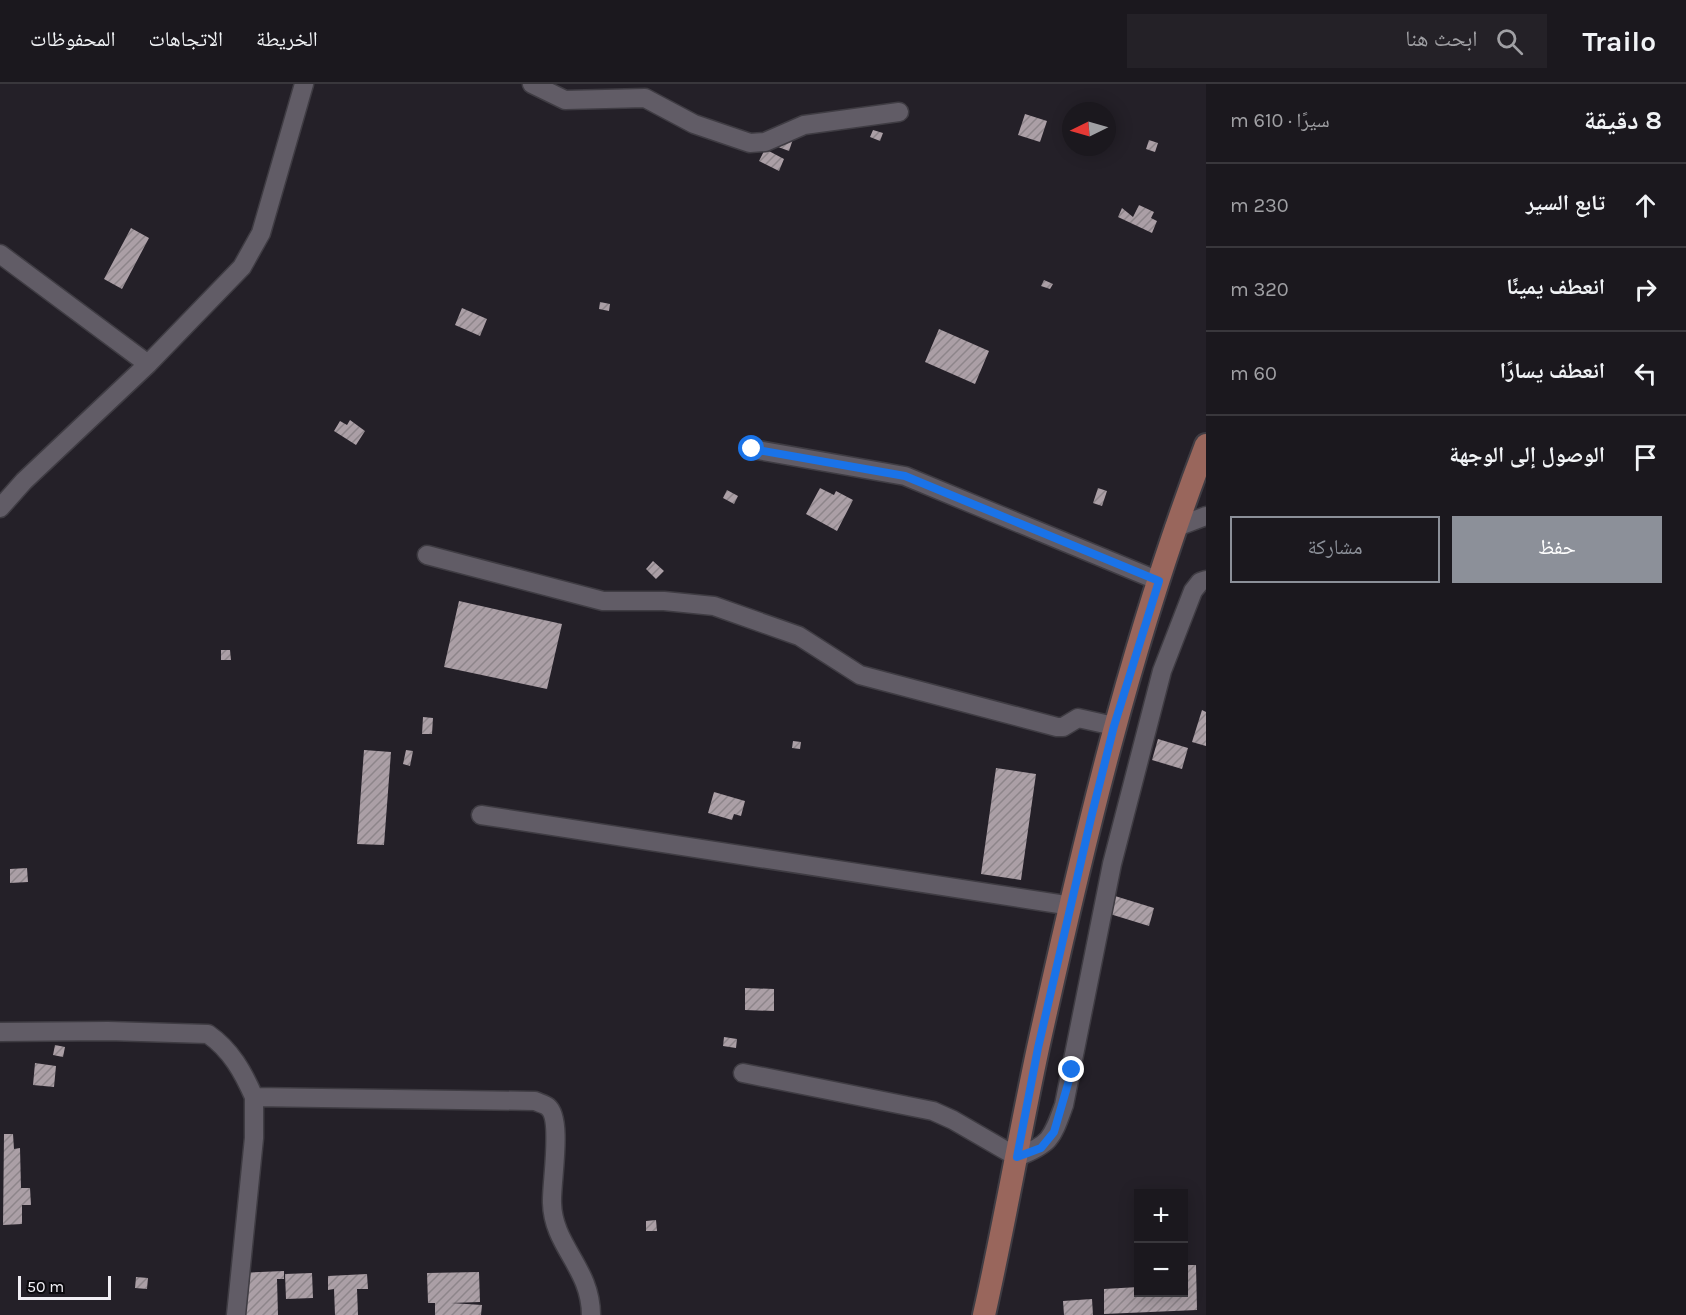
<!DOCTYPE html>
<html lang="ar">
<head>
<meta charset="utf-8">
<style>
	body { margin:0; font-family:Karla,"Noto Naskh Arabic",sans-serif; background:#242127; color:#f1f3f6; direction:rtl }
	.controls { position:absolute; right:18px; bottom:18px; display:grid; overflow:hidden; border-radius:0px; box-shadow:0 3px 15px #0003 }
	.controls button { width:54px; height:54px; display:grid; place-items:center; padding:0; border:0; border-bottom:2px solid #39373c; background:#1b181e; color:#f1f3f6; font:30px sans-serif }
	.compass { position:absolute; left:1062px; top:18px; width:54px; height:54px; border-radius:50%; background:#1b181e; box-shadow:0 3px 15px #0003; rotate:265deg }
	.scale { position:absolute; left:18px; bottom:15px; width:93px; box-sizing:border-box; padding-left:6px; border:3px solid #f1eff5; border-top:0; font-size:16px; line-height:21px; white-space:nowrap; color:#f1eff5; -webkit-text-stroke:4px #0c0a0e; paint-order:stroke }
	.stop { position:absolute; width:18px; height:18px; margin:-14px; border:4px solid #1a73e8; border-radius:50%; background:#fff }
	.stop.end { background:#1a73e8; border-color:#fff; box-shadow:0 2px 6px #0008 }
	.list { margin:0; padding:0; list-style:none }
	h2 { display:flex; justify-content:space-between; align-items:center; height:78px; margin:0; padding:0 24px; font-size:26px }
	h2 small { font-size:20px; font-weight:400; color:#a0a0a4 }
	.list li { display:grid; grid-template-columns:39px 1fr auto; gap:18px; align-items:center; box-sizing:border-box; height:84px; padding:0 24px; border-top:2px solid #39373c }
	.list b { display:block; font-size:22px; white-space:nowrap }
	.list em { font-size:20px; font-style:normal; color:#a0a0a4 }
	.actions { display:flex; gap:12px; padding:18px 24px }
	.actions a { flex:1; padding:14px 0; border:2px solid #8c9099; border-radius:0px; text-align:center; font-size:21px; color:#8c9099 }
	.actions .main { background:#8c9099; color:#fff }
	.icon { flex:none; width:33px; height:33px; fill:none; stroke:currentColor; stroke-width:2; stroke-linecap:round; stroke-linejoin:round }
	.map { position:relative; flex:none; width:1206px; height:1231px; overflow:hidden; direction:ltr }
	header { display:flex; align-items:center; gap:36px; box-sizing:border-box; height:84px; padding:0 30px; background:#1b181e; border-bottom:2px solid #39373c }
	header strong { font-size:28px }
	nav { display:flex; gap:33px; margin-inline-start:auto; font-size:21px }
	.search { width:420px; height:54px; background:#242127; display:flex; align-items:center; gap:15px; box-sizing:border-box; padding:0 21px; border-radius:0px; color:#a0a0a4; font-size:22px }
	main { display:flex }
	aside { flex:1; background:#1b181e }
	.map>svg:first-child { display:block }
</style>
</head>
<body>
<header>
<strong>Trailo</strong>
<div class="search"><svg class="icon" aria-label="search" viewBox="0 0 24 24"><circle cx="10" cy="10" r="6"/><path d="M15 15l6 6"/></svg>ابحث هنا</div>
<nav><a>الخريطة</a><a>الاتجاهات</a><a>المحفوظات</a></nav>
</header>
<main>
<aside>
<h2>8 دقيقة<small>سيرًا · 610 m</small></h2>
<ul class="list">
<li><svg class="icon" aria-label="ahead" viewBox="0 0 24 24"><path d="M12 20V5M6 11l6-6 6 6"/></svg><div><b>تابع السير</b></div><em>230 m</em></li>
<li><svg class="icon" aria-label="right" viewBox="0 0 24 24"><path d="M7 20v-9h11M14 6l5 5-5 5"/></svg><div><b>انعطف يمينًا</b></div><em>320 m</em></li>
<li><svg class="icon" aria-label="left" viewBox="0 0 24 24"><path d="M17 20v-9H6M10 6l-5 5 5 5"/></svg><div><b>انعطف يسارًا</b></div><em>60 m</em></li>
<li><svg class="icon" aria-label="arrive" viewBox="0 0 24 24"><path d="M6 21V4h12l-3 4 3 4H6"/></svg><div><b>الوصول إلى الوجهة</b></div></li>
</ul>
<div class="actions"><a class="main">حفظ</a><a>مشاركة</a></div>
</aside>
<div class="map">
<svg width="1206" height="1231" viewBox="0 0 1206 1231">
	<defs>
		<pattern id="building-hatch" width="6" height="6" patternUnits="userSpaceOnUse" patternTransform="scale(1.5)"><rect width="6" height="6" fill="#ab9fa6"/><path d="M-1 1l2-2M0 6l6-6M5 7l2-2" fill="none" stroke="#8d858a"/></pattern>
	</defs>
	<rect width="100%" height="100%" fill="#242028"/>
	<path fill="url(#building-hatch)" d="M1025,30L1047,37L1040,58L1018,51Z
		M873,46L883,49L880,57L870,53Z
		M793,55L789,67L770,60Z
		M1149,56L1158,59L1155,68L1146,65Z
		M765,65L784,75L779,87L759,77Z
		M1139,121L1154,128L1151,134L1157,137L1152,149L1118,133L1122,124L1133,133Z
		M131,144L149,154L122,205L104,195Z
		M1044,196L1053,200L1050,205L1041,202Z
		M600,218L610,220L609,227L599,225Z
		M462,224L487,235L480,252L455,241Z
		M939,245L989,267L975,300L925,278Z
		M350,336L365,347L356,361L334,347L340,337L347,341Z
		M820,404L834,411L836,407L853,416L837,447L806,430Z
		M1098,404L1107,407L1102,422L1093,419Z
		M727,406L738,412L734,420L723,414Z
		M653,477L664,487L656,495L646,485Z
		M459,517L562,540L547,605L444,583Z
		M221,566H230L231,576H221Z
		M1202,626L1206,628V662L1192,658Z
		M423,633L433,634L432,650H422Z
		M1158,655L1188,664L1182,685L1152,676Z
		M793,657L801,658L800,665L792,664Z
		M364,666L391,668L384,761L357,760Z
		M406,666L413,667L410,682L403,680Z
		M996,684L1036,690L1021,796L981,790Z
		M714,708L745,717L741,732L734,730L732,736L708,729Z
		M27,784L28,798L10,799V785Z
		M1115,812L1154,824L1149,842L1110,830Z
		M745,904L774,905V927L745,926Z
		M724,953L737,955L736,964L723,962Z
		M55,961L65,963L63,973L53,971Z
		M35,979L56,982L54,1003L33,1001Z
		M4,1050H13L14,1065L20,1064L21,1104H30L31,1121H22V1140L3,1141Z
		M656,1136L657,1147H646V1137Z
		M1184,1181H1196L1197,1226L1104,1230V1205L1138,1203V1208H1184Z
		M284,1187V1195H277L278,1231H239L237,1189Z
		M479,1188L480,1218L451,1219L482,1221L481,1231H435V1219H428L427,1189Z
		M312,1189L313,1214L286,1215L285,1190Z
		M367,1190L368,1205H357L358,1231H335L334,1205L328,1206V1192Z
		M136,1193L148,1194L147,1205L135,1204Z
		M1092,1215L1093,1231H1064L1063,1217Z"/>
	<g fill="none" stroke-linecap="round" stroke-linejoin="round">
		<g stroke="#3f3c43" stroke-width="21">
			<path id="minor" d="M532,0L565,16L645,14L694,40L750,59L765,58L804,41L899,28
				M0,170L148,280
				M752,365L905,392L1159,497
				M0,424L24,397L148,280L242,183L261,149L304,0
				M1174,444L1206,432
				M427,471L603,517H664L714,522L799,552L860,591L1057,643H1063L1078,634L1114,642
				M481,731L1072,822
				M0,948L108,947L208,950C231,966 243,988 254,1013L535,1017C539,1019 545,1020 548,1023C563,1035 551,1099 552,1119C553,1162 591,1184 591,1231
				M743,989L933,1027L953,1036L1017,1073C1051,1060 1052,1054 1064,1021L1112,780L1162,587L1193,507L1200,498L1206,496
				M236,1231L254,1054V1013"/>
		</g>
		<g stroke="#3f3c43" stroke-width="26">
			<path id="major" d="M984,1231C1004,1142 1019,1053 1038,964C1083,760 1131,556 1206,361"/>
		</g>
		<use href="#minor" stroke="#615c66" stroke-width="18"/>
		<use href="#major" stroke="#99665c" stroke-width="22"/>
	</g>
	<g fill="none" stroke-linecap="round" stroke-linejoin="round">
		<path stroke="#1a73e8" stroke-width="8" d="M752,365L905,392L1159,497L1114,642L1091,734L1038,964L1017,1073L1041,1064L1054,1048L1072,986"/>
	</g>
</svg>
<div class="controls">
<button>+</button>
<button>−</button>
</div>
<svg class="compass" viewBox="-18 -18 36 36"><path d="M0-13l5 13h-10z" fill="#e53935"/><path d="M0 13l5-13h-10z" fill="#a0a0a4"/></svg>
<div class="scale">50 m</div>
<div class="stop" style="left:752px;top:365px"></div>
<div class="stop end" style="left:1072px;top:986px"></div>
</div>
</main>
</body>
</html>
